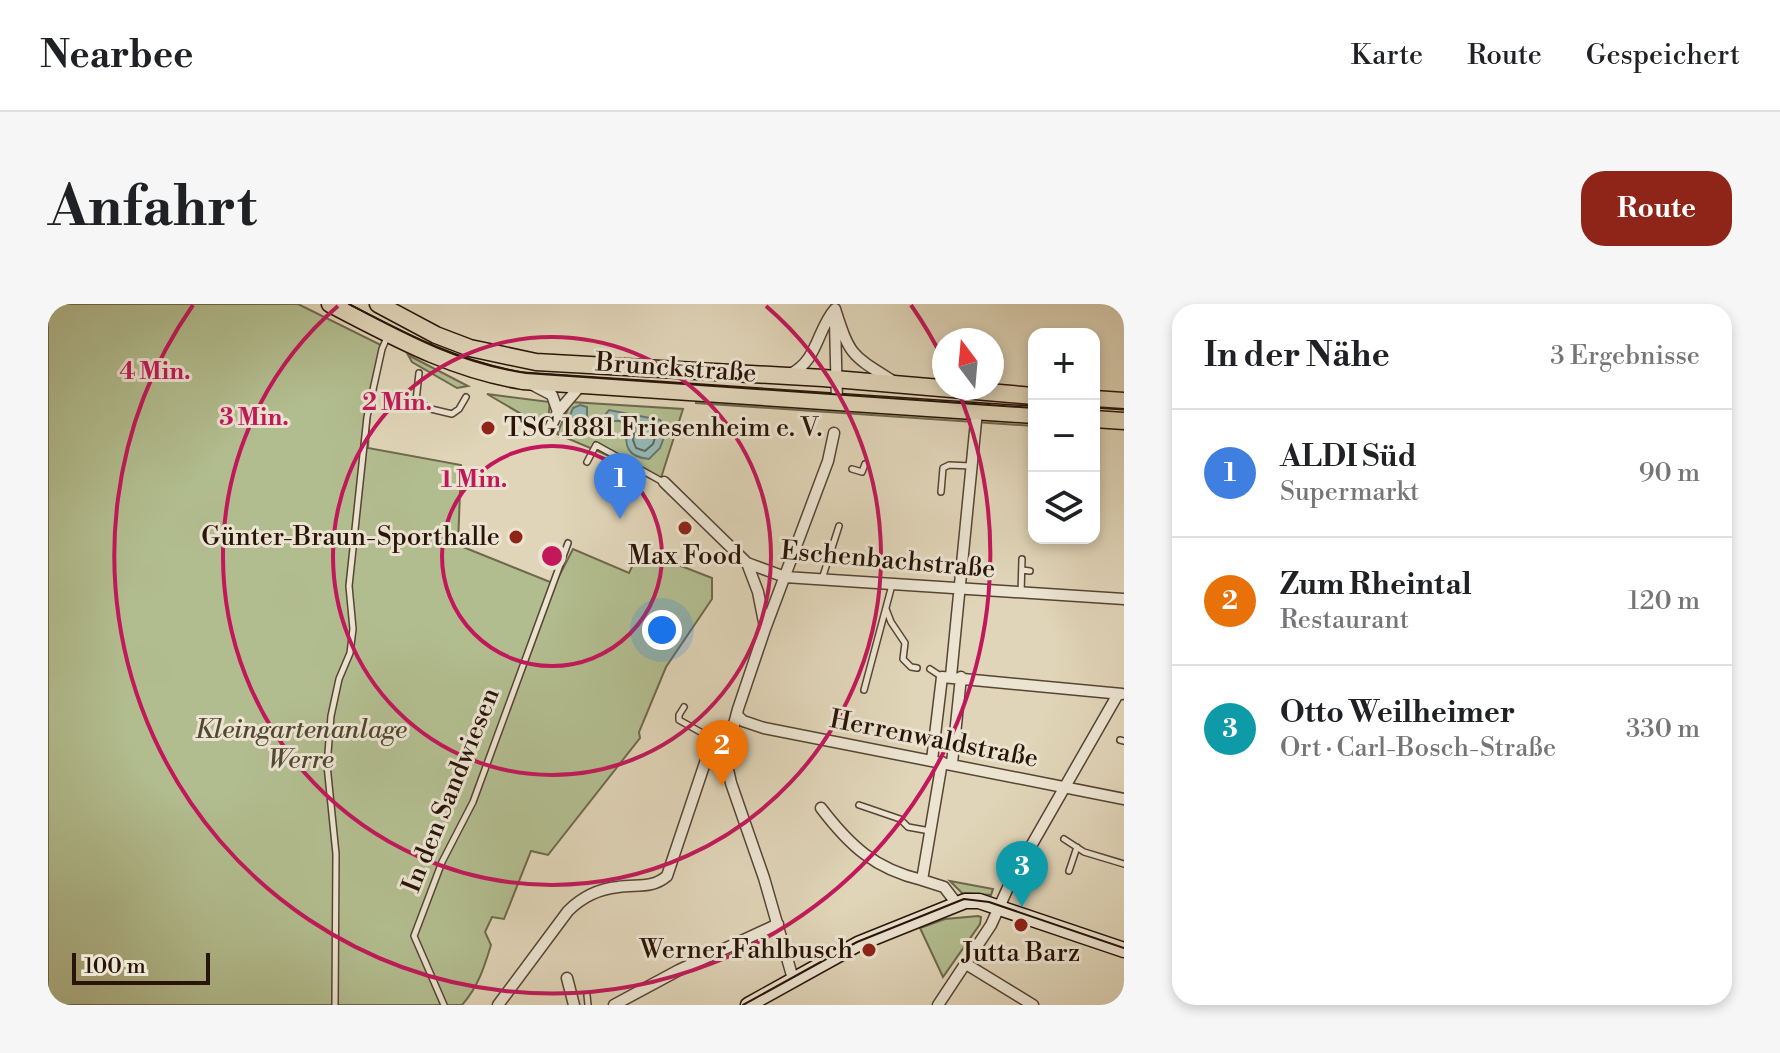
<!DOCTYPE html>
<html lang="de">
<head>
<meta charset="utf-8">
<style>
	body { margin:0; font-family:"Libre Bodoni",serif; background:#f6f6f6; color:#202124 }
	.controls { position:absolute; right:24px; top:24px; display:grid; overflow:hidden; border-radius:16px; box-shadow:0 4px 12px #0003 }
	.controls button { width:72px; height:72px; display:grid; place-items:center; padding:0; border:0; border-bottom:2px solid #e0e0e0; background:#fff; color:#202124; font:40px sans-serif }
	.compass { position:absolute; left:884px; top:24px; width:72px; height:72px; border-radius:50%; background:#fff; box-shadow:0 4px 12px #0003; rotate:344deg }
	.scale { position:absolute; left:24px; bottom:20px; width:138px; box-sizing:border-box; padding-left:8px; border:4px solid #291408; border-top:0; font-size:22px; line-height:28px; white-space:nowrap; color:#291408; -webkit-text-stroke:6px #ebe4d1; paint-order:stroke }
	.you { position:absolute; left:614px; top:326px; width:28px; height:28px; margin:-20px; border:6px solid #fff; border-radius:50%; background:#1a73e8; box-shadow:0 0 0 12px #1a73e833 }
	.badge { display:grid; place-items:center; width:52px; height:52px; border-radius:50%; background:#8f2418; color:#fff; font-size:26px; font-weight:700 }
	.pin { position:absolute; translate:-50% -66px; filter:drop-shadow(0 2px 4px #0008) }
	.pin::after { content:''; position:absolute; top:42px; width:28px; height:24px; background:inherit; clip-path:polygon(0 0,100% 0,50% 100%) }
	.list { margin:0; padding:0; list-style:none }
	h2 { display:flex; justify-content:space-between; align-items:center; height:104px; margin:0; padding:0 32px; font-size:34px }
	h2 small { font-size:26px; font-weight:400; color:#757577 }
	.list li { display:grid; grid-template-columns:52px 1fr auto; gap:24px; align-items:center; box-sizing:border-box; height:128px; padding:0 32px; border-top:2px solid #e0e0e0 }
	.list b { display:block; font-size:30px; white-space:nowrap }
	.list p { margin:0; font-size:26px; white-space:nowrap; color:#757577 }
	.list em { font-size:26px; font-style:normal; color:#757577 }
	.icon { flex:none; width:44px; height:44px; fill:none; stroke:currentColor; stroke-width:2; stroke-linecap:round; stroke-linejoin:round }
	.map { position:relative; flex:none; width:1076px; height:701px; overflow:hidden; border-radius:24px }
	header { display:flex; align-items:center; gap:48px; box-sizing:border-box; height:112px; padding:0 40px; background:#fff; border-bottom:2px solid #e0e0e0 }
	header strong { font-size:38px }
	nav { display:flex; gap:44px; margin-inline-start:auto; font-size:28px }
	.intro { display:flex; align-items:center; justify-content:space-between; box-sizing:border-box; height:192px; padding:0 48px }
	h1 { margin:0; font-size:56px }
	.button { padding:20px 36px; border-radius:24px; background:#8f2418; color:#fff; font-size:28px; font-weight:700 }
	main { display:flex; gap:48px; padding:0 48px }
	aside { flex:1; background:#fff; border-radius:24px; box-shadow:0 4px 12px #0003 }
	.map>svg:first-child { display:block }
</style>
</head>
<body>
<header>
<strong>Nearbee</strong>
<nav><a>Karte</a><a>Route</a><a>Gespeichert</a></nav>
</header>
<div class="intro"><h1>Anfahrt</h1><a class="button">Route</a></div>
<main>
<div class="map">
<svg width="1076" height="701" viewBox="0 0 1076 701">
	<rect width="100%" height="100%" fill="#e0d5b8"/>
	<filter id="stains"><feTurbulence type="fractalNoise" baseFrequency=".0025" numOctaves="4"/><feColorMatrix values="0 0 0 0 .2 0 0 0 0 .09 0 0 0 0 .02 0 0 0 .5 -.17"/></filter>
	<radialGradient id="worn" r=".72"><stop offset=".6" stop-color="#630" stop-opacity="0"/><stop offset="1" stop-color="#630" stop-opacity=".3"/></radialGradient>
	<path fill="#b2bd8f" stroke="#6e684c" stroke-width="2" d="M0,0H250L337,43L322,106L320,144L413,161L410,241L507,280L525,245L581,269L592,246L664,274V295L618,363L591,428L592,434L500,551L483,547L456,615L444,613L437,628L443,641C436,664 430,683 414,701H0Z
		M360,51L420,82L409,84L364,58Z
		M439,90L502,98L499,125Z
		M649,93L986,116V122L648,99Z
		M523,98L635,105L613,174L509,130Z
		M902,577L945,585L943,591L914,589Z
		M930,612L933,613L932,620L895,673L872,624L897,615Z"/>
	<path fill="#95b8b4" stroke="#6a766f" stroke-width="2" d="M532,101L539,103V113L544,117H552L561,106L612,116L619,125L612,144L601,155C580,153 576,143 579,124L572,117H563L550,127L525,125L520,117L525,104Z"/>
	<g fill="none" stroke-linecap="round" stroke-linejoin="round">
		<path stroke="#5f665e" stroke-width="2" d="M591,120L606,123L609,127L605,140L597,147L588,144L585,136L587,123Z"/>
		<g stroke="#574434" stroke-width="8">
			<path id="lane" d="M371,69L368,97L383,105L404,110L411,105L418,93
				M539,158L548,141L615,178
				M804,165L814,168L817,160
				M893,188L895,164L901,161L923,162
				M974,266L982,267
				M774,275L791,222
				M973,289L974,255
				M838,305L843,318L857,339L855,355L863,363L869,364
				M882,365L894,373
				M816,386L844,281
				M636,403L631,411V416L665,435
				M1072,436L1076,437
				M811,501L852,515L860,523L882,527
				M1016,535L1036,548L1076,560
				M1021,567L1029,543
				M539,691L540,701
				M287,701L288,550L279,461L283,412L291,375L302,349L305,325L301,282L319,113L334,45L340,31
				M396,701L366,632L394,558L425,498L520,239"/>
		</g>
		<g stroke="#574434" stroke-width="13">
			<path id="street" d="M787,5C802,52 803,51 845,77
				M787,18L789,98
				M742,70C770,57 769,25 787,5
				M485,81L504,91L510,108
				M503,122L510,108L533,81
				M616,178L699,259L737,273L1076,295
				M699,259L710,288L717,323
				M903,372L929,107
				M690,412L695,417L716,424L1076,495
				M884,456L894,373L1074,390
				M894,458L874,576L896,583L909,600
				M904,459L913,373
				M773,504C802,542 827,565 874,576
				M918,660L985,701
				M519,674L526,701
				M745,675L716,574L683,479L679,461L681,439L690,405L717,325L780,157L786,129
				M450,701L520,607C534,593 550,585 570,583C588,580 604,585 619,572L665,435L681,439
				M566,701L631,666L730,620
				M890,701L943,621L963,577L1070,390"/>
		</g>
		<g stroke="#291408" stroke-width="17">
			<path id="secondary" d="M700,701L810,640L917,597H931L1076,646"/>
		</g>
		<g stroke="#291408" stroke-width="19">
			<path id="primary" d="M282,0C346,33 402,65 475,77L986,111
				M330,0L388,31L422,44L488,58L775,74L986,92
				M1046,95L1076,97
				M1046,115L1076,117"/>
		</g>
		<use href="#lane" stroke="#ebe4d1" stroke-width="5"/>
		<use href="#street" stroke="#ebe4d1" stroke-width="10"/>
		<use href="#secondary" stroke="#ebe4d1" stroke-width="14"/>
		<use href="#primary" stroke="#e0d5b8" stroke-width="16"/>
		<path stroke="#291408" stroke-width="2" d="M301,0C360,31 411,59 478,69L986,104
			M1046,103L1076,105
			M695,701L809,638L916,595L941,598L1076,644"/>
	</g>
	<g fill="none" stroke="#c2185b" stroke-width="4">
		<circle cx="504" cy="252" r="110"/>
		<circle cx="504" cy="252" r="219"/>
		<path d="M718 2A329 329 0 1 1 290 2"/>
		<path d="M863 1A438 438 0 0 1 896 57M909 84A438 438 0 1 1 145 1"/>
	</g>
	<g fill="#8f2418" stroke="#ebe4d1" stroke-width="3">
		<circle cx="440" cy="124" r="8"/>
		<circle cx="637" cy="224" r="8"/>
		<circle cx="468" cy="233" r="8"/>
		<circle cx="973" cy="621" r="8"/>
		<circle cx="821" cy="646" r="8"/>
	</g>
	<g text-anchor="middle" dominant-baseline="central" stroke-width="6" stroke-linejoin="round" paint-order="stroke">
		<g font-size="26" fill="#291408" stroke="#ebe4d1">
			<text transform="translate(628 64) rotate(4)">Brunckstraße</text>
			<text transform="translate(840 256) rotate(5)">Eschenbachstraße</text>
			<text transform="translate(886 435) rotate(11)">Herrenwaldstraße</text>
			<text transform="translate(403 486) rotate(-68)">In den Sandwiesen</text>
		</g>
		<g font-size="26" fill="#291408" stroke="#ebe4d1" text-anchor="end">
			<text x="456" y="124" text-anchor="start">TSG 1881 Friesenheim e. V.</text>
			<text x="452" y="233">Günter-Braun-Sporthalle</text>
			<text x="637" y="252" text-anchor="middle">Max Food</text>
			<text x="805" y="646">Werner Fahlbusch</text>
			<text x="973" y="649" text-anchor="middle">Jutta Barz</text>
		</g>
		<g font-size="26" font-style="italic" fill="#524730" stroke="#ebe4d1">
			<text x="253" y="426">Kleingartenanlage<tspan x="253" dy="30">Werre</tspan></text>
		</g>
	</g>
	<circle cx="504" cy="252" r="12" fill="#c2185b" stroke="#ebe4d1" stroke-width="4"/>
	<g font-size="24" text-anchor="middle" font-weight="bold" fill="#c2185b" stroke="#ebe4d1" stroke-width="6" stroke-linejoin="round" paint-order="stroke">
		<text x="107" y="75">4 Min.</text>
		<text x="349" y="106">2 Min.</text>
		<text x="206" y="121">3 Min.</text>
		<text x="426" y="183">1 Min.</text>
	</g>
	<rect width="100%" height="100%" filter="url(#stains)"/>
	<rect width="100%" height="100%" fill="url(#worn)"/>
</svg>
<div class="controls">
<button>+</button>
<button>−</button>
<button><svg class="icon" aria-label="layers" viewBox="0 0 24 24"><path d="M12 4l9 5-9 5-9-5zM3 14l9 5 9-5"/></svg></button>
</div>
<svg class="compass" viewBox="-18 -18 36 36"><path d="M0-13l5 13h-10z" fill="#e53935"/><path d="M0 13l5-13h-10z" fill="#757577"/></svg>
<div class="scale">100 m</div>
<div class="you"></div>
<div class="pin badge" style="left:572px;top:215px;background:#3f7fe0">1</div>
<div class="pin badge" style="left:674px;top:482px;background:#e8710a">2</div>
<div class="pin badge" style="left:974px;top:603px;background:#0f9aa8">3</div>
</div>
<aside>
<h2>In der Nähe<small>3 Ergebnisse</small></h2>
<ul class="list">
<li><span class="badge" style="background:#3f7fe0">1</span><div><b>ALDI Süd</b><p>Supermarkt</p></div><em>90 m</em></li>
<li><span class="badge" style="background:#e8710a">2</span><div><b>Zum Rheintal</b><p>Restaurant</p></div><em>120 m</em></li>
<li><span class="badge" style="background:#0f9aa8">3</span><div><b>Otto Weilheimer</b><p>Ort · Carl-Bosch-Straße</p></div><em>330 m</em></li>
</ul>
</aside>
</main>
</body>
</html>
